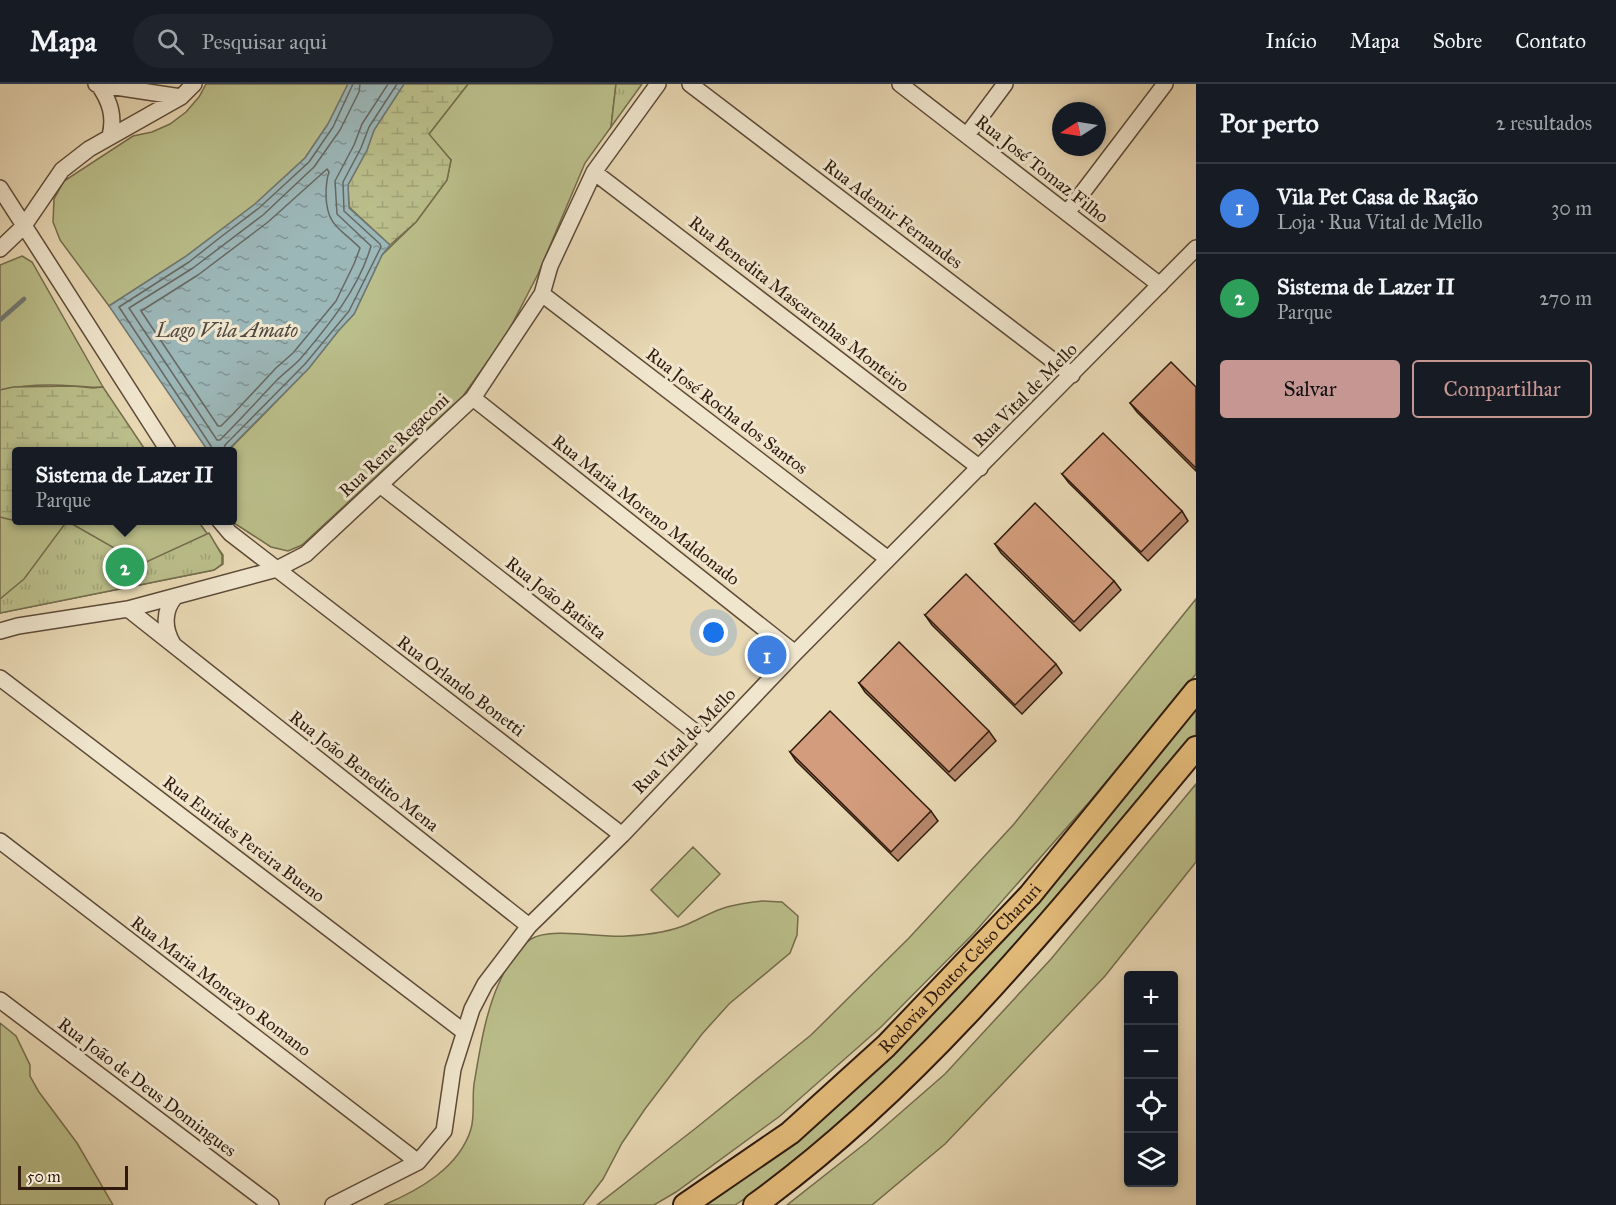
<!DOCTYPE html>
<html lang="pt">
<head>
<meta charset="utf-8">
<style>
	body { margin:0; font-family:"IM FELL Great Primer",serif; background:#20242c; color:#f1f3f6 }
	.controls { position:absolute; right:18px; bottom:18px; display:grid; overflow:hidden; border-radius:6px; box-shadow:0 3px 9px #0003 }
	.controls button { width:54px; height:54px; display:grid; place-items:center; padding:0; border:0; border-bottom:2px solid #363941; background:#171b24; color:#f1f3f6; font:30px sans-serif }
	.compass { position:absolute; left:1052px; top:18px; width:54px; height:54px; border-radius:50%; background:#171b24; box-shadow:0 3px 9px #0003; rotate:258deg }
	.scale { position:absolute; left:18px; bottom:15px; width:110px; box-sizing:border-box; padding-left:6px; border:3px solid #2f1a0d; border-top:0; font-size:16px; line-height:21px; white-space:nowrap; color:#2f1a0d; -webkit-text-stroke:4px #f0e6ce; paint-order:stroke }
	.you { position:absolute; left:714px; top:549px; width:21px; height:21px; margin:-15px; border:4px solid #fff; border-radius:50%; background:#1a73e8; box-shadow:0 0 0 9px #1a73e833 }
	.badge { display:grid; place-items:center; width:39px; height:39px; border-radius:50%; background:#c59692; color:#fff; font-size:20px; font-weight:700 }
	.pin { position:absolute; translate:-50% -50%; border:3px solid #fff; box-shadow:0 2px 6px #0006 }
	.popup { position:absolute; left:12px; top:363px; width:225px; height:78px; box-sizing:border-box; display:grid; place-content:center; border-radius:6px; background:#171b24; filter:drop-shadow(0 2px 4px #0005); font-size:20px; white-space:nowrap; color:#9ea1a6 }
	.popup b { font-size:22px; color:#f1f3f6 }
	.popup::after { content:''; position:absolute; left:50%; top:100%; margin-left:-12px; border:12px solid transparent; border-top-color:#171b24 }
	.list { margin:0; padding:0; list-style:none }
	h2 { display:flex; justify-content:space-between; align-items:center; height:78px; margin:0; padding:0 24px; font-size:26px }
	h2 small { font-size:20px; font-weight:400; color:#9ea1a6 }
	.list li { display:grid; grid-template-columns:39px 1fr auto; gap:18px; align-items:center; box-sizing:border-box; height:90px; padding:0 24px; border-top:2px solid #363941 }
	.list b { display:block; font-size:22px; white-space:nowrap }
	.list p { margin:0; font-size:20px; white-space:nowrap; color:#9ea1a6 }
	.list em { font-size:20px; font-style:normal; color:#9ea1a6 }
	.actions { display:flex; gap:12px; padding:18px 24px }
	.actions a { flex:1; padding:14px 0; border:2px solid #c59692; border-radius:6px; text-align:center; font-size:21px; color:#c59692 }
	.actions .main { background:#c59692; color:#111 }
	.icon { flex:none; width:33px; height:33px; fill:none; stroke:currentColor; stroke-width:2; stroke-linecap:round; stroke-linejoin:round }
	.map { position:relative; flex:none; width:1196px; height:1121px; overflow:hidden }
	header { display:flex; align-items:center; gap:36px; box-sizing:border-box; height:84px; padding:0 30px; background:#171b24; border-bottom:2px solid #363941 }
	header strong { font-size:28px }
	nav { display:flex; gap:33px; margin-inline-start:auto; font-size:21px }
	.search { width:420px; height:54px; background:#20242c; display:flex; align-items:center; gap:15px; box-sizing:border-box; padding:0 21px; border-radius:33px; color:#9ea1a6; font-size:22px }
	main { display:flex }
	aside { flex:1; background:#171b24 }
	.map>svg:first-child { display:block }
</style>
</head>
<body>
<header>
<strong>Mapa</strong>
<div class="search"><svg class="icon" aria-label="search" viewBox="0 0 24 24"><circle cx="10" cy="10" r="6"/><path d="M15 15l6 6"/></svg>Pesquisar aqui</div>
<nav><a>Início</a><a>Mapa</a><a>Sobre</a><a>Contato</a></nav>
</header>
<main>
<div class="map">
<svg width="1196" height="1121" viewBox="0 0 1196 1121">
	<defs>
		<pattern id="wetland-marsh" width="20" height="14" patternUnits="userSpaceOnUse" patternTransform="scale(1.5)"><rect width="20" height="14" fill="#babe8a"/><path d="M1 5h8M5 5V1M11 12h8M15 12V8" fill="none" stroke="#a0a376"/></pattern>
		<pattern id="park-tufts" width="24" height="20" patternUnits="userSpaceOnUse" patternTransform="scale(1.5)"><rect width="24" height="20" fill="#babe8a"/><path d="M3 7l-1-3M5 7V3M7 7l1-3M15 17l-1-3M17 17v-4M19 17l1-3" fill="none" stroke="#a0a376"/></pattern>
		<pattern id="water-ripples" width="26" height="14" patternUnits="userSpaceOnUse" patternTransform="scale(1.5)"><rect width="26" height="14" fill="#9cb7b8"/><path d="M2 4q2-2 4 0t4 0M15 11q2-2 4 0t4 0" fill="none" stroke="#809494"/></pattern>
	</defs>
	<rect width="100%" height="100%" fill="#e8d8b4"/>
	<filter id="stains"><feTurbulence type="fractalNoise" baseFrequency=".00333" numOctaves="4"/><feColorMatrix values="0 0 0 0 .2 0 0 0 0 .09 0 0 0 0 .02 0 0 0 .5 -.17"/></filter>
	<radialGradient id="worn" r=".72"><stop offset=".6" stop-color="#630" stop-opacity="0"/><stop offset="1" stop-color="#630" stop-opacity=".3"/></radialGradient>
	<path fill="#babe8a" stroke="#746c4c" stroke-width="1.5" d="M206,0H348L328,40L305,74L255,120L185,173L109,222L60,156L53,138L54,115L64,97L133,52L152,48L170,40L186,28L199,13Z
		M468,0H616L611,43L585,79L538,190L507,250L463,312L302,461L288,467L271,463L231,437L233,436V368H227L309,284L339,246L354,230L382,171L416,138L447,96L451,76L428,51Z
		M22,172L32,178L103,303C93,304 84,302 74,302C50,300 23,301 0,306V181Z
		M0,433L29,438L51,436L198,437L223,471V480L214,486L0,529Z
		M1196,515V590L1091,716L974,849L881,943L780,1032L676,1108L654,1121H597L696,1044L811,951L909,854L1014,740Z
		M1196,623V653L990,892L889,998L783,1089L735,1121H702L759,1080Z
		M1196,700V778L1105,892L945,1060L872,1121H787L867,1058L945,990L1051,875Z
		M693,763L720,790L678,833L651,806Z
		M762,817L782,818L798,832L797,851L790,869L729,920L702,950L645,1025L622,1059L603,1095L583,1121H384C419,1106 459,1084 471,1045C475,1031 472,1014 474,1000C480,965 485,930 499,899C506,883 516,864 531,855C551,843 602,854 626,852C646,851 670,848 688,840C699,835 710,829 721,825C734,820 748,819 762,817Z
		M0,939L16,952L30,981V992L39,1008L77,1059L113,1121H0Z"/>
	<path fill="url(#wetland-marsh)" stroke="#746c4c" stroke-width="1.5" d="M404,0H468L429,50L451,76L447,96L416,138L390,161L349,123L348,101L367,66L374,46Z
		M73,302L93,304L103,303L146,367L17,368V436L51,437C34,440 17,438 0,433V306L13,303Z"/>
	<path fill="url(#park-tufts)" stroke="#746c4c" stroke-width="1.5" d="M616,0H642L611,43Z
		M67,437L142,480L209,449L222,471V480L214,486L0,529V515L24,495Z"/>
	<path fill="url(#water-ripples)" stroke="#707874" stroke-width="1.5" d="M348,0H404L374,46L367,66L348,101L349,124L390,161L382,171L354,230L339,246L309,284L227,367H208L109,222L185,173L255,120L305,74L328,40Z"/>
	<g fill="none" stroke-linecap="round" stroke-linejoin="round">
		<path stroke="#666862" stroke-width="1.5" d="M360,0L359,8L340,46L314,83L263,131L193,184L129,224L217,356H220C240,336 258,316 277,296C285,288 294,282 301,274C329,241 359,204 371,162L337,130L335,97L354,61L362,40L388,0
			M327,85L329,88C326,96 326,103 326,112C327,142 340,144 360,164L354,180L336,217L293,269L276,284L233,330L221,342H218L141,227L198,191L268,138Z
			M212,368L211,362L119,223L189,178L222,152L259,124L309,78L333,43L353,0
			M223,368L225,361L305,280L349,227L381,163L380,160L344,127L343,98L361,64L369,43L397,0"/>
		<path stroke="#707874" stroke-width="4.5" d="M0,236L24,215"/>
		<g stroke="#5d4a37" stroke-width="18">
			<path id="minor" d="M96,0L181,13
				M98,0C110,17 115,32 110,52
				M690,0L1072,291
				M900,0L1160,201
				M967,51L1005,0
				M594,88L980,384
				M0,104L169,368
				M1067,129L1165,0
				M0,165L23,143L62,86L89,65L181,13L194,0
				M542,210L888,475
				M473,314L795,569
				M380,401L708,658
				M219,436L230,449L622,751
				M128,525L529,842
				M0,547L18,542L128,525L277,485L306,470L473,314L542,210L550,182L594,88L658,0
				M173,560C164,545 163,527 175,513
				M0,594L463,947
				M0,757L418,1078
				M0,916L271,1121
				M333,1121L418,1078L444,1047L453,985L472,925L485,900L529,842L622,751L795,569L1196,164"/>
		</g>
		<g stroke="#2f1a0d" stroke-width="26">
			<g id="highway">
				<path id="s1" d="M685,1121L790,1049L886,962L1030,811L1196,607"/>
				<path d="M755,1121C926,997 1061,825 1196,664"/>
			</g>
		</g>
		<use href="#minor" stroke="#f0e6ce" stroke-width="15"/>
		<use href="#highway" stroke="#e4bc7a" stroke-width="22"/>
	</g>
	<path fill="#b5876c" stroke="#2f1a0d" stroke-width="1.5" d="M1196,303V387L1137,328L1130,319Z
		M1062,390L1182,427L1188,437L1148,477L1069,399Z
		M995,460L1114,497L1121,506L1080,547L1001,469Z
		M925,531L1056,580L1062,589L1022,630L932,541Z
		M859,599L989,647L996,657L955,697L865,608Z
		M790,668L931,727L938,737L898,777L796,677Z"/>
	<path fill="#d39d7d" stroke="#2f1a0d" stroke-width="1.5" d="M1171,278L1196,303V384L1130,319Z
		M1103,349L1182,427L1141,468L1062,390Z
		M1035,419L1114,497L1074,538L995,460Z
		M966,490L1056,580L1015,621L925,531Z
		M899,558L989,647L949,688L859,599Z
		M830,627L931,727L891,768L790,668Z"/>
	<g text-anchor="middle" dominant-baseline="central" stroke-width="6" stroke-linejoin="round" paint-order="stroke">
		<g font-size="18" fill="#2f1a0d" stroke="#f0e6ce">
			<text transform="translate(1042 85) rotate(38)">Rua José Tomaz Filho</text>
			<text transform="translate(893 130) rotate(37)">Rua Ademir Fernandes</text>
			<text transform="translate(799 220) rotate(38)">Rua Benedita Mascarenhas Monteiro</text>
			<text transform="translate(1025 311) rotate(-45)">Rua Vital de Mello</text>
			<text transform="translate(727 327) rotate(37)">Rua José Rocha dos Santos</text>
			<text transform="translate(394 361) rotate(-43)">Rua Rene Regaconi</text>
			<text transform="translate(646 426) rotate(38)">Rua Maria Moreno Maldonado</text>
			<text transform="translate(556 514) rotate(38)">Rua João Batista</text>
			<text transform="translate(461 602) rotate(37)">Rua Orlando Bonetti</text>
			<text transform="translate(684 657) rotate(-46)">Rua Vital de Mello</text>
			<text transform="translate(364 687) rotate(38)">Rua João Benedito Mena</text>
			<text transform="translate(244 755) rotate(37)">Rua Eurides Pereira Bueno</text>
			<text stroke="none"><textPath href="#s1" startOffset="364">Rodovia Doutor Celso Charuri</textPath></text>
			<text transform="translate(221 902) rotate(37)">Rua Maria Moncayo Romano</text>
			<text transform="translate(147 1003) rotate(37)">Rua João de Deus Domingues</text>
		</g>
		<g font-size="20" font-style="italic" fill="#504940" stroke="#f0e6ce">
			<text x="227" y="246">Lago Vila Amato</text>
		</g>
	</g>
	<rect width="100%" height="100%" filter="url(#stains)"/>
	<rect width="100%" height="100%" fill="url(#worn)"/>
</svg>
<div class="controls">
<button>+</button>
<button>−</button>
<button><svg class="icon" aria-label="locate" viewBox="0 0 24 24"><circle cx="12" cy="12" r="6"/><path d="M12 2v4M12 18v4M2 12h4M18 12h4"/></svg></button>
<button><svg class="icon" aria-label="layers" viewBox="0 0 24 24"><path d="M12 4l9 5-9 5-9-5zM3 14l9 5 9-5"/></svg></button>
</div>
<svg class="compass" viewBox="-18 -18 36 36"><path d="M0-13l5 13h-10z" fill="#e53935"/><path d="M0 13l5-13h-10z" fill="#9ea1a6"/></svg>
<div class="scale">50 m</div>
<div class="you"></div>
<div class="pin badge" style="left:767px;top:571px;background:#3f7fe0">1</div>
<div class="pin badge" style="left:125px;top:483px;background:#2e9e5b">2</div>
<div class="popup"><b>Sistema de Lazer II</b>Parque</div>
</div>
<aside>
<h2>Por perto<small>2 resultados</small></h2>
<ul class="list">
<li><span class="badge" style="background:#3f7fe0">1</span><div><b>Vila Pet Casa de Ração</b><p>Loja · Rua Vital de Mello</p></div><em>30 m</em></li>
<li><span class="badge" style="background:#2e9e5b">2</span><div><b>Sistema de Lazer II</b><p>Parque</p></div><em>270 m</em></li>
</ul>
<div class="actions"><a class="main">Salvar</a><a>Compartilhar</a></div>
</aside>
</main>
</body>
</html>
